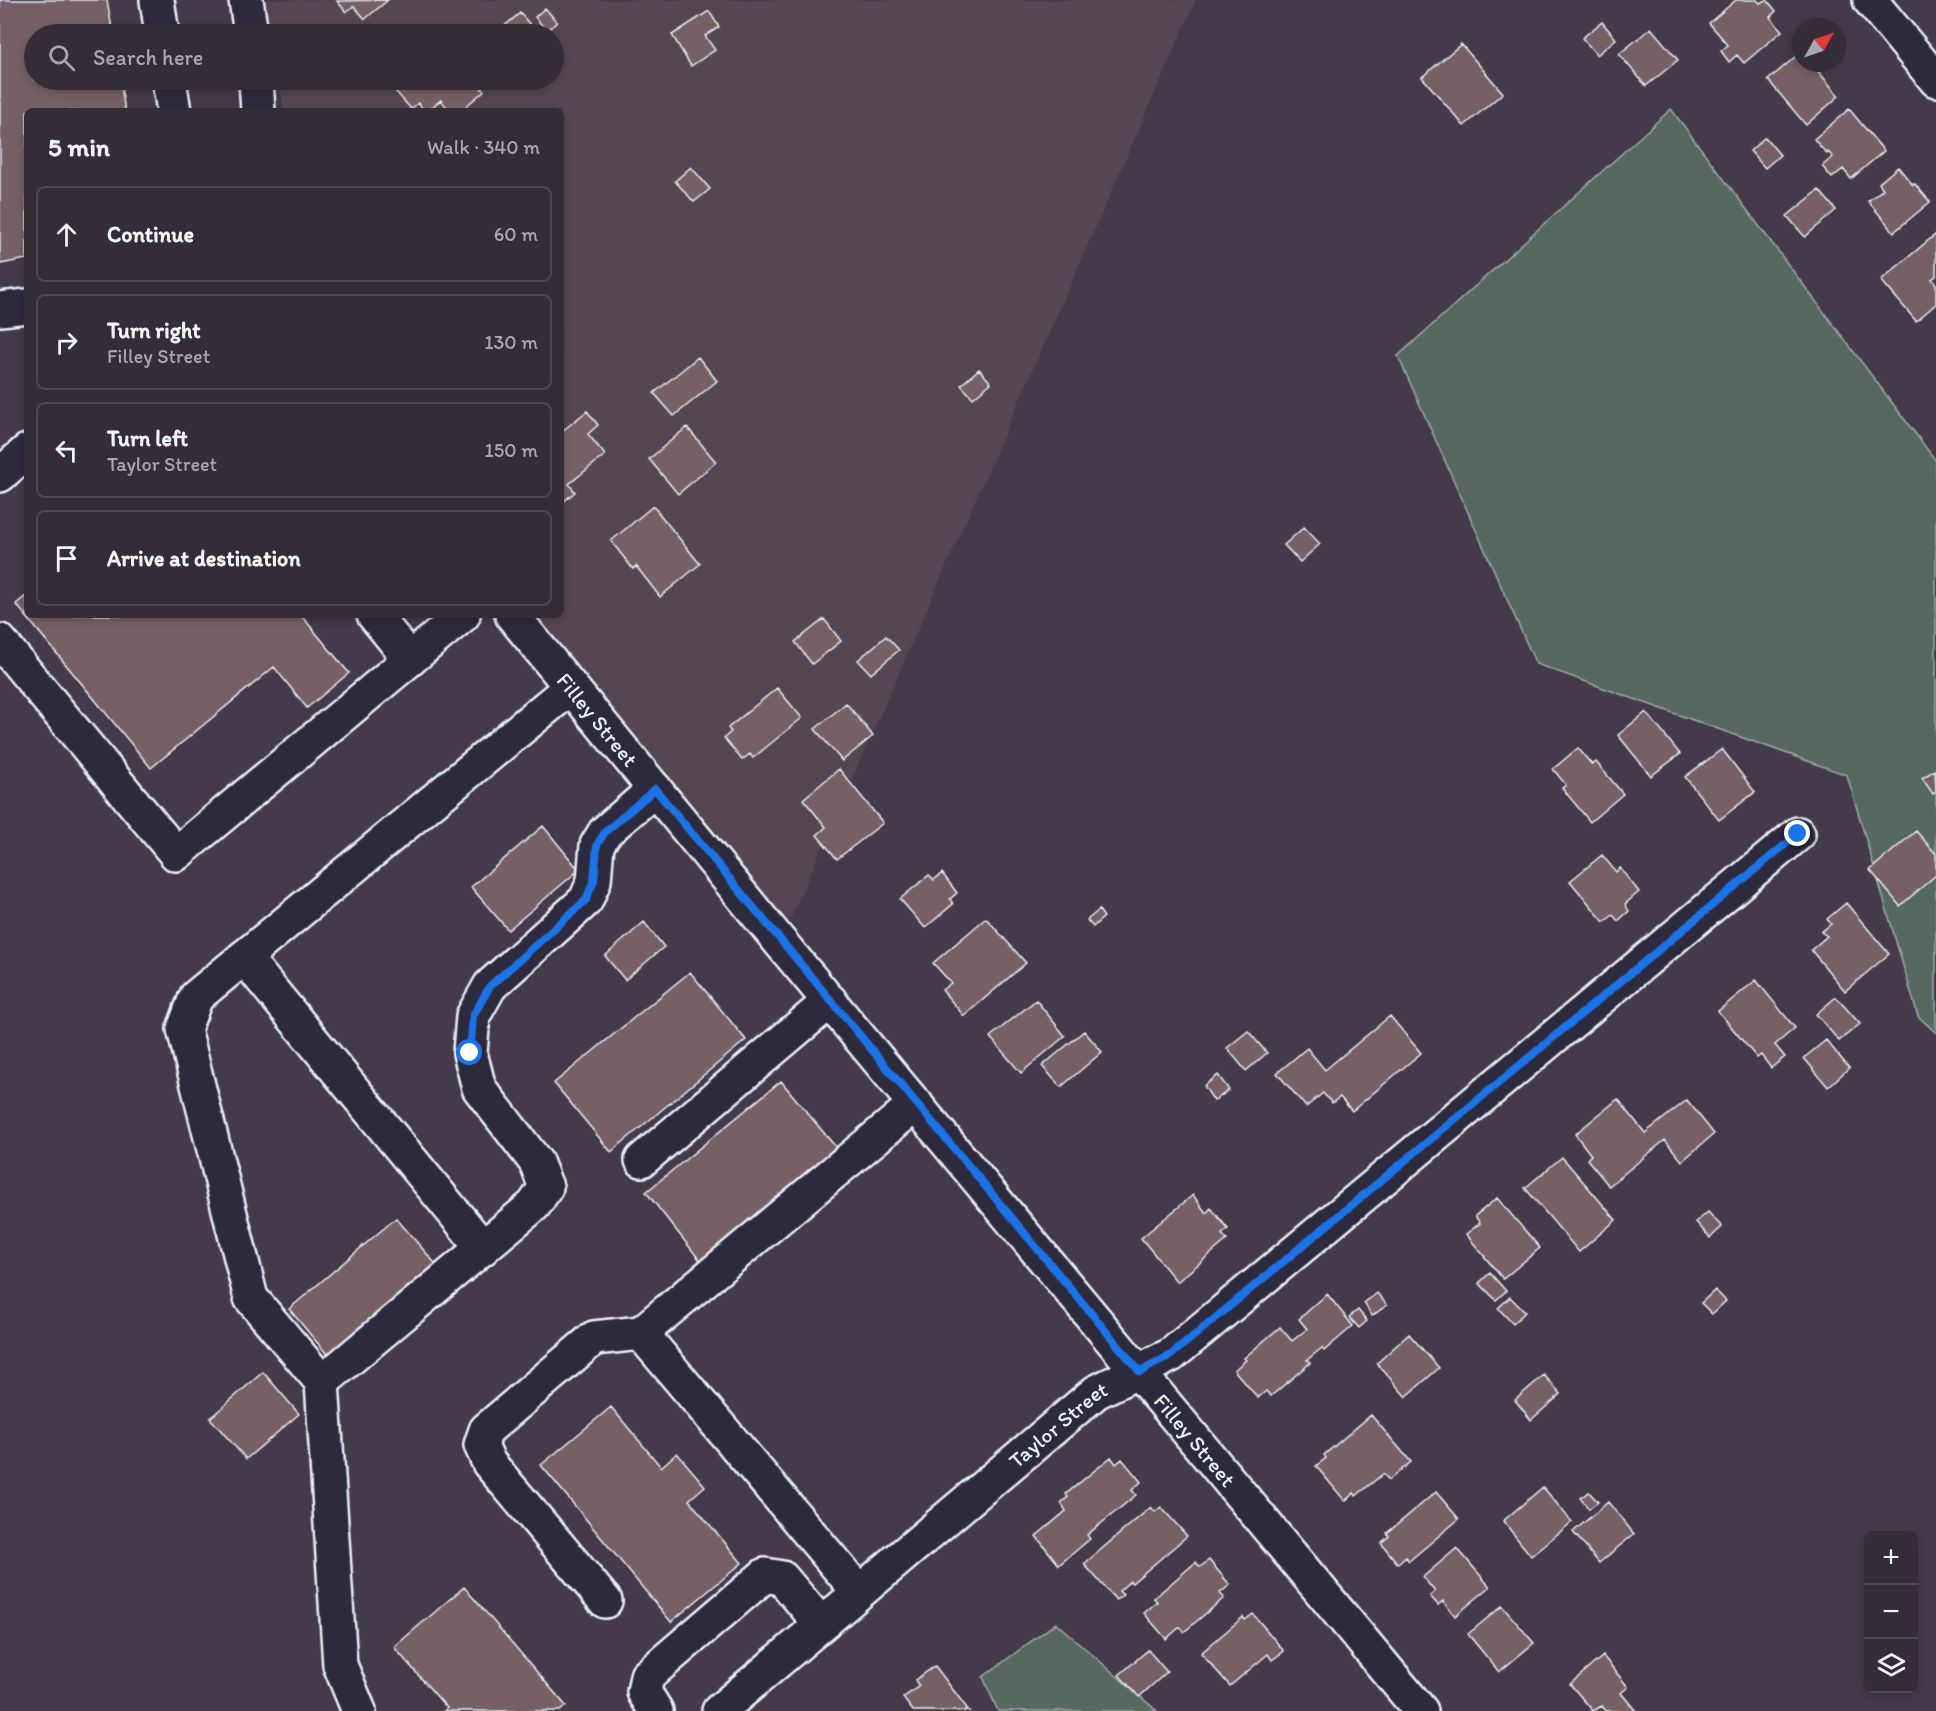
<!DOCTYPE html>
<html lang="en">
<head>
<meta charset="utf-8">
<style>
	body { margin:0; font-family:Itim,sans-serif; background:#3f3842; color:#f1f3f6 }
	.controls { position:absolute; right:18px; bottom:18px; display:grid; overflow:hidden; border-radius:9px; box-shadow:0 3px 9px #0003 }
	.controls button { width:54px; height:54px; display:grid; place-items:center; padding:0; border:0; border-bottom:2px solid #4e4852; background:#342c37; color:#f1f3f6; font:30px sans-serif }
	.compass { position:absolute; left:1792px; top:18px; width:54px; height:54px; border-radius:50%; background:#342c37; box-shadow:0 3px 9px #0003; rotate:50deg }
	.stop { position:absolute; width:18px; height:18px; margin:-14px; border:4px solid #1a73e8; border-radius:50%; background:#fff }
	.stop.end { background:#1a73e8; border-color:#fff; box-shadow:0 2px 6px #0008 }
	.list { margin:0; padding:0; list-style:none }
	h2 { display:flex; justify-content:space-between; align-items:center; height:78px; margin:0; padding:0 24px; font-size:26px }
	h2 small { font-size:20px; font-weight:400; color:#a9a7ad }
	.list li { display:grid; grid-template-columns:39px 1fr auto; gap:18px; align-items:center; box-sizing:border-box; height:96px; margin:0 12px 12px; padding:0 12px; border:2px solid #4e4852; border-radius:9px }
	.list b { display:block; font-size:22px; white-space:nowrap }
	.list p { margin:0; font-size:20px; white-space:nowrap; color:#a9a7ad }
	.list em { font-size:20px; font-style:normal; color:#a9a7ad }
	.icon { flex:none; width:33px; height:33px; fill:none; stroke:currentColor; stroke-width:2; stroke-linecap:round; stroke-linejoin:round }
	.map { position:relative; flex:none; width:1936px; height:1711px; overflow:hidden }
	.search { position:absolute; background:#342c37; box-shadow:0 3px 9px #0003; left:24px; top:24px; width:540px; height:66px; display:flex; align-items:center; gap:15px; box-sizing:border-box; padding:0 21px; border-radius:33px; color:#a9a7ad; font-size:22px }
	.panel { position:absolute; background:#342c37; box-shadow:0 3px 9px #0003; left:24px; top:108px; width:540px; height:510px; border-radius:9px }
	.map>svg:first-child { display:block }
</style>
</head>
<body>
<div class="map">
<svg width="1936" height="1711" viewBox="0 0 1936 1711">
	<rect width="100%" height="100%" fill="#453a49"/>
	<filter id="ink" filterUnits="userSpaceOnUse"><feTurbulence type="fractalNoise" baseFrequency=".0167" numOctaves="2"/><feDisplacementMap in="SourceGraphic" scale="12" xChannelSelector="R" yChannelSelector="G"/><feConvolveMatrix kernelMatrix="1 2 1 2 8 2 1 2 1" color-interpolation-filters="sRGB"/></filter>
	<g filter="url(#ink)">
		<path fill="#544651" d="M263,0H1196L780,942L523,615H561V111H284L279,80H554V34H270Z"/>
		<path fill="#576860" stroke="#a0acac" stroke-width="1.5" d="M1671,109L1936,461V1033L1918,1016L1847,775L1536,664L1398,356Z
			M1056,1623L1157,1711H998L983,1677Z"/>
		<path fill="#776165" stroke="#e8f1f8" stroke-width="1.5" d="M0,0H107L113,34H34V80H120L125,111H27V259L0,264Z
			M388,0L365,19L354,6L346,12L337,1Z
			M1736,0H1757L1760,3L1767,0L1776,11L1770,17L1782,31L1744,63L1737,55L1729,62L1721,51L1728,45L1709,23Z
			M545,8L557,22L547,31L535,17Z
			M709,11L719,27L705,36L715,50L691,66L672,35Z
			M520,13L538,34H495Z
			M1602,22L1616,39L1597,55L1582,38Z
			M1651,28L1678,60L1646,86L1619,54Z
			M1461,44L1503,93L1464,126L1422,77Z
			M1801,52V63H1811L1839,96L1806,125L1768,80Z
			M399,80H474L484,91L460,111H450L441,100L427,111H425L418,103L411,109L391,86Z
			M1849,109L1884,151L1851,179L1843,169L1832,178L1822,166L1833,157L1828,152L1827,154L1814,139Z
			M1765,137L1780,155L1765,168L1750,151Z
			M691,167L710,189L694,202L675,181Z
			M1898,167L1913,185L1915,184L1930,202L1894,232L1868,201L1883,189L1879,183Z
			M1819,190L1836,210L1805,237L1787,216Z
			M1936,234V276L1932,279L1936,284V304L1916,321L1881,280Z
			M698,357L717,381L674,416L654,393Z
			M979,369L991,383L973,398L961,385Z
			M587,411L598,425L588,434L605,455L569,484L575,492L563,502L561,500V432Z
			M687,427L716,462L678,494L649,459Z
			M653,506L700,564L660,597L636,566L633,569L611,541Z
			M1304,527L1320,544L1300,562L1284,545Z
			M27,595V615H301L349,673L307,708L274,667L151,768L16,604Z
			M824,619L841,641L812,664L795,642Z
			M886,636L899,650L871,674L858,660Z
			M777,688L802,718L753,758L750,754L742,760L724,738L731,732L728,728Z
			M846,703L873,736L842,761L815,729Z
			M1646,712L1680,754L1651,776L1618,735Z
			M1578,748L1592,765L1596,762L1623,794L1590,822L1562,788L1566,785L1553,769Z
			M1722,749L1755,792L1719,820L1685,777Z
			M839,769L883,823L837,859L817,835L826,827L803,799Z
			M1935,770L1936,792L1933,794L1922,778Z
			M543,826L579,870L508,930L471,887Z
			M1916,831L1936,854V875L1900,906L1870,870Z
			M1602,855L1616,872L1620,868L1639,892L1625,904L1629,911L1618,921L1613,915L1604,922L1570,881Z
			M942,873L957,893L950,899L953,904L925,928L900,899L929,875L934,880Z
			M1846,903L1889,954L1845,991L1811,950L1827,936L1821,932L1831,924L1827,919Z
			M1099,910L1104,917L1093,927L1087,920Z
			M986,918L1026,963L964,1016L942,990L951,983L933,963Z
			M644,922L664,947L625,980L605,956Z
			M690,972L746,1040L611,1152L554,1083Z
			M1756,980L1795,1028L1775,1045L1785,1057L1771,1068L1761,1055L1757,1058L1718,1011Z
			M1836,997L1860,1024L1839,1041L1816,1014Z
			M1036,1000L1065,1036L1021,1073L990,1037Z
			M1390,1016L1421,1053L1352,1111L1340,1097L1332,1103L1323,1093L1306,1107L1277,1073L1307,1048L1325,1070Z
			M1084,1031L1102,1052L1061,1087L1042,1066Z
			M1248,1031L1267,1053L1246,1071L1227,1048Z
			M1826,1040L1849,1068L1828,1087L1804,1058Z
			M1218,1075L1229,1090L1214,1101L1204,1086Z
			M781,1081L839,1151L702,1263L646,1192Z
			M1618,1099L1645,1133L1687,1100L1714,1134L1682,1161L1665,1140L1609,1186L1587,1159L1591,1155L1575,1134Z
			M1562,1157L1616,1220L1579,1252L1525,1188Z
			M1193,1195L1206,1213L1211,1208L1228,1229L1222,1234L1227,1240L1177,1282L1141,1238Z
			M1497,1198L1540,1248L1503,1279L1466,1234L1480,1223L1475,1216Z
			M1708,1212L1722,1227L1710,1238L1696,1222Z
			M396,1218L439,1268L331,1359L289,1309Z
			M1490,1273L1506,1291L1496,1300L1479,1283Z
			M1715,1290L1726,1301L1712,1314L1701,1303Z
			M1377,1293L1387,1305L1372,1316L1364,1303Z
			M1327,1294L1353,1326L1324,1351L1322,1348L1307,1360L1310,1363L1271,1396L1266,1391L1258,1398L1234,1370L1246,1360L1244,1358L1280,1327L1292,1341L1307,1329L1299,1319Z
			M1510,1297L1525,1312L1513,1324L1498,1308Z
			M1358,1310L1367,1321L1359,1328L1349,1317Z
			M1409,1334L1439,1368L1406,1397L1377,1363Z
			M263,1372L299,1414L246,1459L210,1418Z
			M1544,1375L1561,1394L1531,1420L1515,1400Z
			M611,1407L661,1467L677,1453L705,1486L689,1500L742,1563L671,1622L541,1465Z
			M1371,1415L1411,1462L1389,1480L1383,1474L1356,1496L1354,1493L1345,1501L1316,1466L1326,1458L1324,1455Z
			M1111,1457L1116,1464L1122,1459L1141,1482L1132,1490L1136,1495L1087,1535L1090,1539L1059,1565L1036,1536L1066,1511L1061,1503L1068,1497L1066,1494Z
			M1543,1487L1572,1522L1531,1556L1503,1521Z
			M1436,1492L1459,1519L1409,1561L1406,1557L1398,1564L1381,1543L1389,1536L1387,1533Z
			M1589,1492L1598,1502L1589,1509L1580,1498Z
			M1608,1502L1634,1534L1599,1563L1573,1532Z
			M1151,1507L1155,1512L1161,1507L1187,1536L1132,1583L1130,1581L1119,1591L1123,1595L1116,1600L1084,1564Z
			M1457,1548L1490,1587L1455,1616L1443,1601L1438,1605L1430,1596L1435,1592L1423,1577Z
			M1209,1560L1230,1585L1220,1593L1224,1598L1184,1632L1180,1627L1166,1639L1144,1613L1157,1602L1154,1598L1196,1562L1200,1567Z
			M464,1587L566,1706L560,1711H444L447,1708L394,1647Z
			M1502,1606L1534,1643L1499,1672L1468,1634Z
			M1253,1614L1284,1651L1272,1660L1268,1654L1230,1686L1201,1653L1243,1617L1245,1620Z
			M1148,1650L1167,1672L1139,1697L1119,1675Z
			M1603,1656L1628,1687L1621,1693L1636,1711H1606L1602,1706L1593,1711L1570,1684Z
			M935,1666L969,1711H913L903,1698L919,1686L915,1680Z"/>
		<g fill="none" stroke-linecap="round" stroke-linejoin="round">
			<g stroke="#e8f1f8" stroke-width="38">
				<g id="minor">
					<path d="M157,0L162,34"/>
					<path d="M246,0L251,34"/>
					<path d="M1870,0L1936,80"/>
					<path d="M169,80L174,111"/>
					<path d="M256,80L258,111"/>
					<path d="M0,309L27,306"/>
					<path d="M0,475L27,451"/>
					<path d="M374,615L410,659"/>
					<path id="s1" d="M512,615L780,942L1421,1711"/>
					<path d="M0,641L176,854L463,615"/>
					<path d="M571,687L196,997L184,1029L251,1298L322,1382L534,1205L546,1187L536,1162L479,1088L470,1053L473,1016L490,986L586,900L594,881L597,845L605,832L655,789"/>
					<path d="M244,957L483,1248"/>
					<path d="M642,1160L830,1001"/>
					<path d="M322,1382L340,1665L359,1711"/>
					<path d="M859,1592L641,1333L916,1104"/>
					<path d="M605,1601L489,1463L481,1445L486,1430L594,1338L641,1333"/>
					<path d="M656,1711L644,1692L647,1676L765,1575L782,1578L821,1624"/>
					<path id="s2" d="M719,1711L1096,1392L1171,1355L1798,834"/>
				</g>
			</g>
			<use href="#minor" stroke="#2f2a3d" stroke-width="33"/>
		</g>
	</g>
	<g fill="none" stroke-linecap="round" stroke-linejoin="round" filter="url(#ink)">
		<path stroke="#1a73e8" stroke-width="8" d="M470,1053L473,1016L490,986L586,900L594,880L597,845L605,832L655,789L1140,1372L1171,1355L1798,834"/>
	</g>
	<g text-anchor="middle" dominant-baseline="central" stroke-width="6" stroke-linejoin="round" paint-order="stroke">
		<g font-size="22" fill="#e8f1f8" stroke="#2f2a3d">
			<text stroke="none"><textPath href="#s1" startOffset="135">Filley Street</textPath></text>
			<text stroke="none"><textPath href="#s2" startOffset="444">Taylor Street</textPath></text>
			<text stroke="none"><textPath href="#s1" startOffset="1071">Filley Street</textPath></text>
		</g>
	</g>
</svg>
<div class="controls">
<button>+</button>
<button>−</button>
<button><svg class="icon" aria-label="layers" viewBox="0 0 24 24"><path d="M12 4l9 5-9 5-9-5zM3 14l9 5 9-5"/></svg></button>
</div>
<svg class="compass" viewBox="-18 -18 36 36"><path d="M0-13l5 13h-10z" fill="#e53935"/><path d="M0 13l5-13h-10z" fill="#a9a7ad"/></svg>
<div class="stop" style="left:470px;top:1053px"></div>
<div class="stop end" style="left:1798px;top:834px"></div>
<div class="search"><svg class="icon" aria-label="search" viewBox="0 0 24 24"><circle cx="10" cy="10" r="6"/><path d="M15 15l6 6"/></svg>Search here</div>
<section class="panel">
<h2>5 min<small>Walk · 340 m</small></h2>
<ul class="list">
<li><svg class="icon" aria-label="ahead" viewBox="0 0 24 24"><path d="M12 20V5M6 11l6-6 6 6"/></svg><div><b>Continue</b></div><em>60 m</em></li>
<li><svg class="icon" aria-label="right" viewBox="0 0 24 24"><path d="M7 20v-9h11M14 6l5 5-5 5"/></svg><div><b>Turn right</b><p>Filley Street</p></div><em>130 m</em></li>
<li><svg class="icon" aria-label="left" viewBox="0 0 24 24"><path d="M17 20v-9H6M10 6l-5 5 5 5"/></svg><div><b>Turn left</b><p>Taylor Street</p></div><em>150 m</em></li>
<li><svg class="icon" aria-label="arrive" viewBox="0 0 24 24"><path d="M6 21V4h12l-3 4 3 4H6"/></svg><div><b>Arrive at destination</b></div></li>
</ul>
</section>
</div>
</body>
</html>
